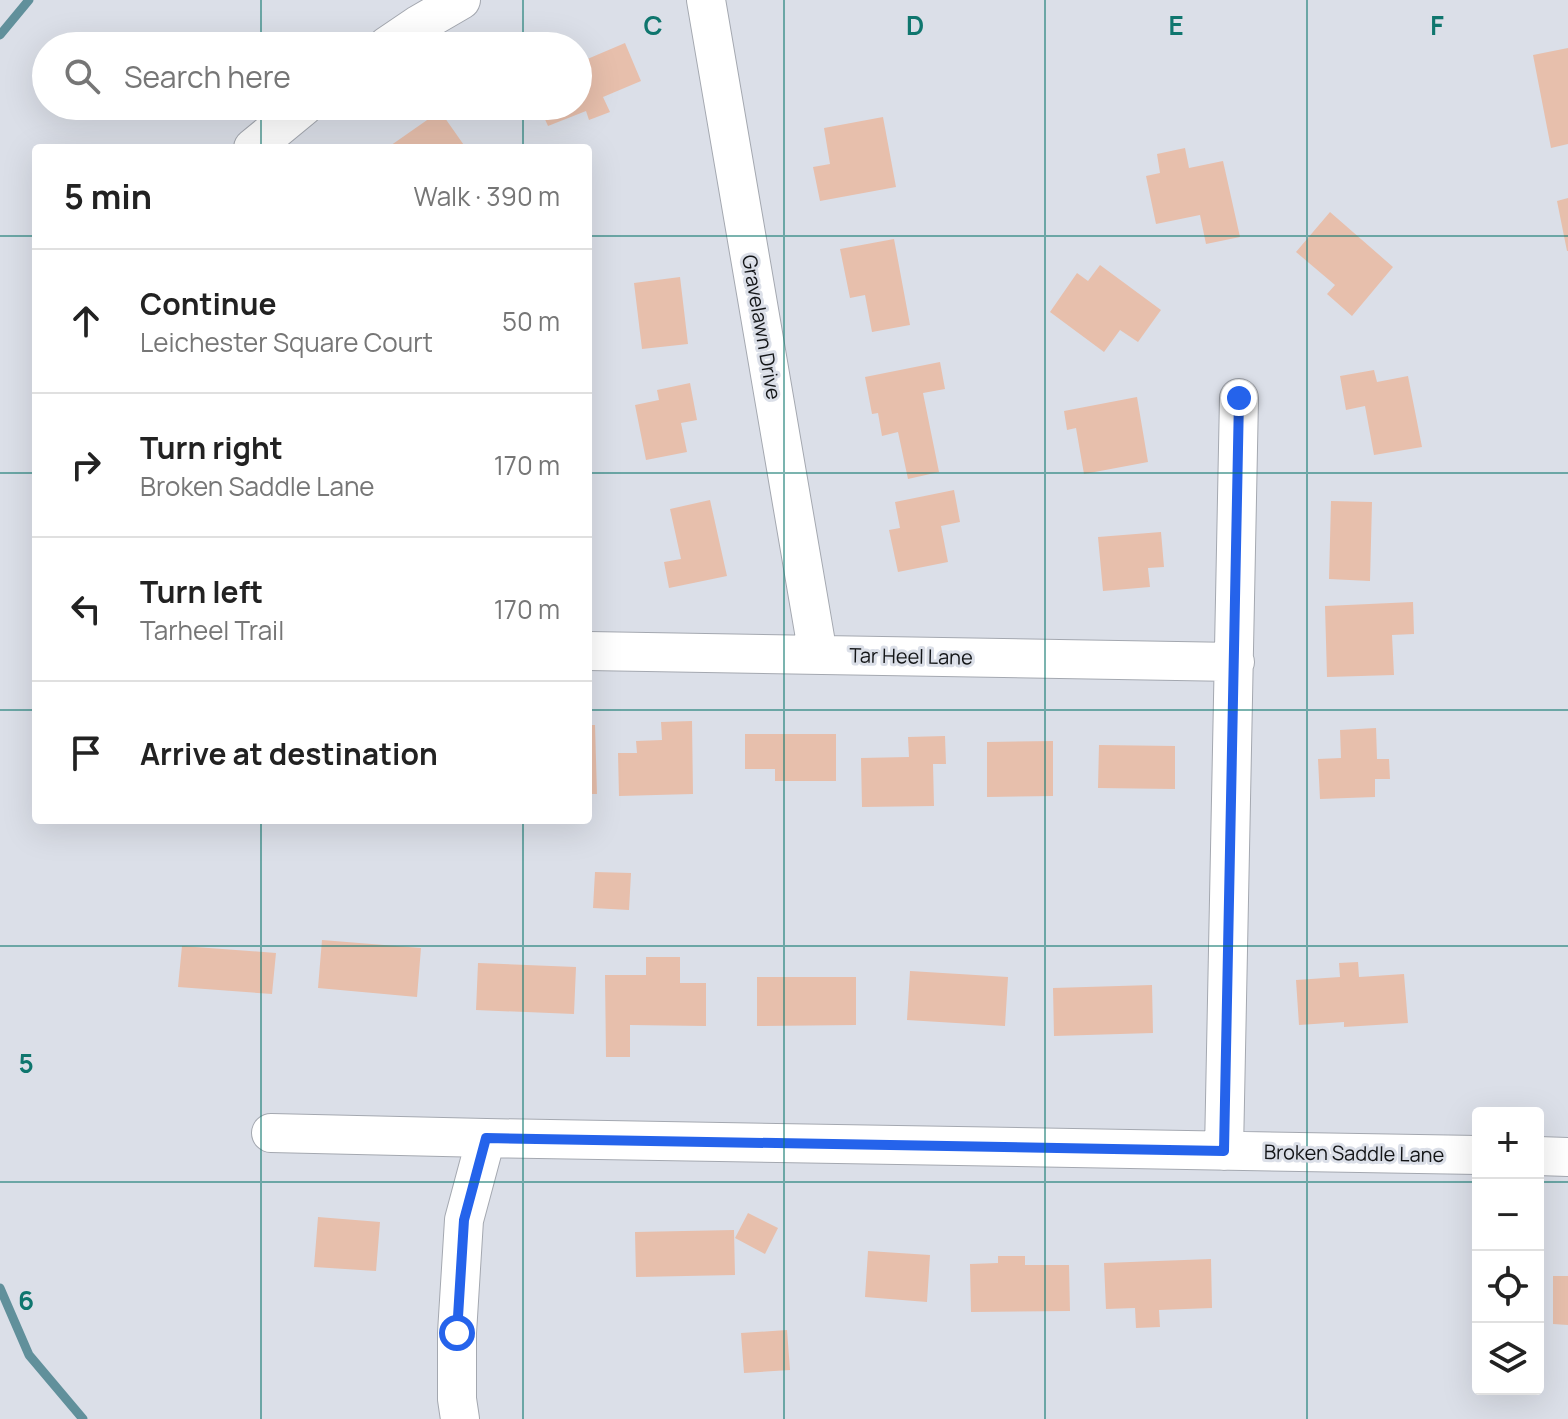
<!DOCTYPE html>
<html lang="en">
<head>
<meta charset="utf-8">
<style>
	body { margin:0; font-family:Manrope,sans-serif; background:#f2f2f2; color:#222 }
	.controls { position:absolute; right:24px; bottom:24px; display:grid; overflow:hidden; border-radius:8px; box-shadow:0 8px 32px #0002 }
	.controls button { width:72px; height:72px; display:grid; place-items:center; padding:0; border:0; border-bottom:2px solid #e0e0e0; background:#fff; color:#222; font:40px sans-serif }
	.stop { position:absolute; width:24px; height:24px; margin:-18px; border:6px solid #2563eb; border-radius:50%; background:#fff }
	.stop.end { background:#2563eb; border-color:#fff; box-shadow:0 2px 8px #0008 }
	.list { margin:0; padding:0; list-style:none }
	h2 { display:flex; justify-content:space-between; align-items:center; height:104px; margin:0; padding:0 32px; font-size:34px }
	h2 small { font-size:26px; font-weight:400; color:#767676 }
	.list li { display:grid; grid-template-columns:52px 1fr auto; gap:24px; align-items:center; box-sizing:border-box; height:144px; padding:0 32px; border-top:2px solid #e0e0e0 }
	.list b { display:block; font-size:30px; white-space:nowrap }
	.list p { margin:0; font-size:26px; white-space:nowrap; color:#767676 }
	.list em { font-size:26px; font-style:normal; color:#767676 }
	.icon { flex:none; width:44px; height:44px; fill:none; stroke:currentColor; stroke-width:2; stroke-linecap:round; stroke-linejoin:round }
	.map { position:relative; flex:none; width:1568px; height:1419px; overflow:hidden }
	.search { position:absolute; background:#fff; box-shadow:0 8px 32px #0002; left:32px; top:32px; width:560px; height:88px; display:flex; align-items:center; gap:20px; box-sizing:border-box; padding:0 28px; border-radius:44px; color:#767676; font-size:30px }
	.panel { position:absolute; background:#fff; box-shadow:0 8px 32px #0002; left:32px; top:144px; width:560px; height:680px; border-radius:8px }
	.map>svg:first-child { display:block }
</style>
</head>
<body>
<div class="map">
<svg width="1568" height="1419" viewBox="0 0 1568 1419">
	<rect width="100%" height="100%" fill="#dbdfe8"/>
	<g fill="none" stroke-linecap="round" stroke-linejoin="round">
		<path stroke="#61909b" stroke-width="9" d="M0,35L29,0
			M0,1288L29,1355L83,1419"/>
	</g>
	<path fill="#e7bfac" d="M625,43L641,81L603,97L610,112L589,120L586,111L548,126L539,106H578V63Z
		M1568,48V144L1551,148L1533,55Z
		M440,111L466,148H387Z
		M883,117L896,187L820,201L813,167L830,164L824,128Z
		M1185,148L1189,168L1223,161L1240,237L1206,244L1200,215L1156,224L1146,176L1160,173L1157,154Z
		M1568,198V251H1567L1557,201Z
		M1330,212L1393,267L1352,316L1327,294L1335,285L1296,252Z
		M894,239L910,325L872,332L865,295L850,298L840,249Z
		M1100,265L1161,310L1138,342L1120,330L1104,352L1050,312L1077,273L1088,281Z
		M680,277L688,344L642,349L634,283Z
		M940,362L945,389L923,393L939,472L908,479L898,432L882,436L878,413L872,414L865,377Z
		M1374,370L1377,382L1408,376L1422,447L1374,455L1365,406L1346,410L1340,376Z
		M690,383L697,420L681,423L687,452L646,460L635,405L659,400L657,390Z
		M1137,397L1148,462L1084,474L1076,428L1067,430L1064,411Z
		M954,490L960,522L941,526L948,562L898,572L889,530L900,528L895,502Z
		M710,500L727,576L669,588L664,562L681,559L670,509Z
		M1331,501L1372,502L1370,581L1329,579Z
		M1161,532L1164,567L1148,568L1150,587L1103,591L1098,537Z
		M1413,602L1414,634L1392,635L1394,675L1327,677L1325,606Z
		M692,721L693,794L619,796L618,753H637L636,741L662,740L661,722Z
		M588,725H595L597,794H588Z
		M1376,728L1377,759H1389L1390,779H1375V797L1320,799L1318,759L1341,758L1340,730Z
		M745,734H836V781H775V769H745Z
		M945,736L946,764H933L934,806L862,807L861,758L909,757L908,737Z
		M1053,741V796L987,797V742Z
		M1099,745L1175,746V789L1098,788Z
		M595,872L631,873L629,910L593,908Z
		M322,940L421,948L417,997L318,988Z
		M182,946L276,953L272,994L178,987Z
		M646,957H680V983H706V1026L630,1025V1057H606L605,975H646Z
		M1358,962L1359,977L1404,974L1408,1023L1344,1027V1022L1299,1025L1296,980L1340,977L1339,963Z
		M478,963L576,967L574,1014L476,1010Z
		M910,971L1008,977L1005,1026L907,1020Z
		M757,977H856V1025L757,1026Z
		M1152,985L1153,1033L1054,1036L1053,988Z
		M748,1213L778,1228L765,1254L735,1238Z
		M318,1217L380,1222L376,1271L314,1267Z
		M734,1230L735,1275L636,1277L635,1232Z
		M868,1251L930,1255L927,1302L865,1297Z
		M998,1256H1025V1265H1069L1070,1311L971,1312L970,1264L998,1263Z
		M1211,1259L1212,1308L1159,1310L1160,1327L1136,1328L1135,1308L1106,1309L1104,1263Z
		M1553,1276H1568V1325L1553,1324Z
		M787,1330L790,1370L744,1373L741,1333Z"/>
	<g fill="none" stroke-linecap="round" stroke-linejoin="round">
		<g stroke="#a4a8b0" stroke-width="40">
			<path id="minor" d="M706,0L818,655
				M387,46L418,25L461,0
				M253,148L304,106
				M588,651L1235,662
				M271,1133L486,1138L1478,1155
				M1224,1151L1239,398
				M1538,1156L1568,1157
				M460,1419L457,1399V1333L464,1220L486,1138"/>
		</g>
		<use href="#minor" stroke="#fff" stroke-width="38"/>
	</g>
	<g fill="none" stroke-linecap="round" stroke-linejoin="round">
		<path stroke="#2563eb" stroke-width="10" d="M457,1333L464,1220L486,1138L1224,1151L1239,398"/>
	</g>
	<path fill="none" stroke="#0f766e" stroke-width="2" stroke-opacity="0.55" d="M261,0V46M523,0V46M784,0V1419M1045,0V1419M1307,0V1419M261,106V148M523,106V148M0,236H36M588,236H1568M0,473H36M588,473H1568M0,710H36M588,710H1568M261,820V1419M523,820V1419M0,946H1568M0,1182H1478M1538,1182H1568"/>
	<g text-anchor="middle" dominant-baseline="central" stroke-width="6" stroke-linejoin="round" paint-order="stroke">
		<g font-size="20" fill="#131517" stroke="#dbdfe8">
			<text transform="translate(762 327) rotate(80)">Gravelawn Drive</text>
			<text transform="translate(911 656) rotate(1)">Tar Heel Lane</text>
			<text transform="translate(1354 1153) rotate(1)">Broken Saddle Lane</text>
		</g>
	</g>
	<g font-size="26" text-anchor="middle" font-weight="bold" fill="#0f766e" stroke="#dbdfe8" stroke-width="6" stroke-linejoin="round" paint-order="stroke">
		<text x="653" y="35">C</text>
		<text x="915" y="35">D</text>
		<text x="1176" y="35">E</text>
		<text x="1437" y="35">F</text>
		<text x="26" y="1073">5</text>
		<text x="26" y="1310">6</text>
	</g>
</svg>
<div class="controls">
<button>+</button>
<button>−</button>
<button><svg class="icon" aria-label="locate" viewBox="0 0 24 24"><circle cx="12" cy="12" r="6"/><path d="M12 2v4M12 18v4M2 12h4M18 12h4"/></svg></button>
<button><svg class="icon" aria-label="layers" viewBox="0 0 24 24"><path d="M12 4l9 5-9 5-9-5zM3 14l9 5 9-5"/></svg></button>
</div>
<div class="stop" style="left:457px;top:1333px"></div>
<div class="stop end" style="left:1239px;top:398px"></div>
<div class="search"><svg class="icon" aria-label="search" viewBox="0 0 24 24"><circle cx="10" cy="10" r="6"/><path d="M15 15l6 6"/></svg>Search here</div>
<section class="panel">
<h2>5 min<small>Walk · 390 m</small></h2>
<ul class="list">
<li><svg class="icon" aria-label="ahead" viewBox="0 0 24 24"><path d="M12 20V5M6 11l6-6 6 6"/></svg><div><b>Continue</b><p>Leichester Square Court</p></div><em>50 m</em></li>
<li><svg class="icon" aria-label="right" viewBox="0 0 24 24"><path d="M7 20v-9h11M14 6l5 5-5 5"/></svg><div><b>Turn right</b><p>Broken Saddle Lane</p></div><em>170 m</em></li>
<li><svg class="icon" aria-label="left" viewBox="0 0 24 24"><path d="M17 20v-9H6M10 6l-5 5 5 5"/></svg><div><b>Turn left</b><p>Tarheel Trail</p></div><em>170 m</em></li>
<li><svg class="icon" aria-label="arrive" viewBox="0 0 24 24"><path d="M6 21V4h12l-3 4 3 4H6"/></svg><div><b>Arrive at destination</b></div></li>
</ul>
</section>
</div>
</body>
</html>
